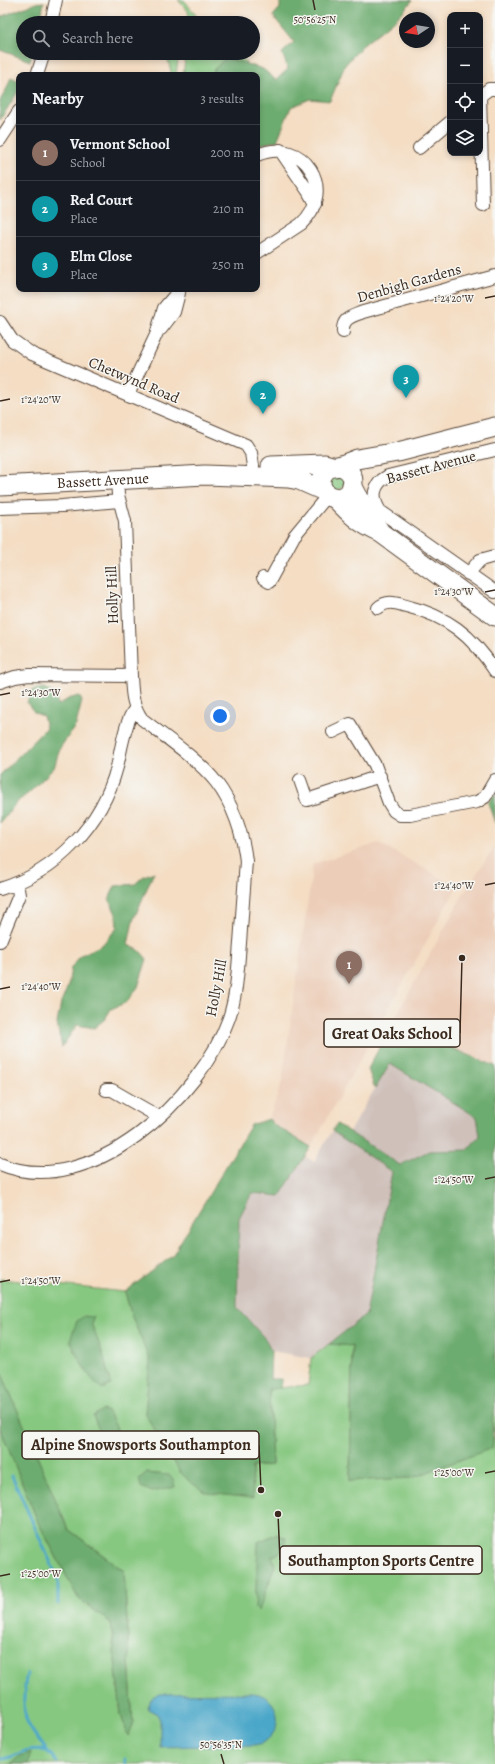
<!DOCTYPE html>
<html lang="en">
<head>
<meta charset="utf-8">
<style>
	body { margin:0; font-family:Alegreya,serif; background:#20242c; color:#f1f3f6 }
	.controls { position:absolute; right:12px; top:12px; display:grid; overflow:hidden; border-radius:8px; box-shadow:0 2px 6px #0003 }
	.controls button { width:36px; height:36px; display:grid; place-items:center; padding:0; border:0; border-bottom:1px solid #363941; background:#171b24; color:#f1f3f6; font:20px sans-serif }
	.compass { position:absolute; left:399px; top:12px; width:36px; height:36px; border-radius:50%; background:#171b24; box-shadow:0 2px 6px #0003; rotate:258deg }
	.you { position:absolute; left:220px; top:716px; width:14px; height:14px; margin:-10px; border:3px solid #fff; border-radius:50%; background:#1a73e8; box-shadow:0 0 0 6px #1a73e833 }
	.badge { display:grid; place-items:center; width:26px; height:26px; border-radius:50%; background:#0b8043; color:#fff; font-size:13px; font-weight:700 }
	.pin { position:absolute; translate:-50% -33px; filter:drop-shadow(0 1px 2px #0008) }
	.pin::after { content:''; position:absolute; top:21px; width:14px; height:12px; background:inherit; clip-path:polygon(0 0,100% 0,50% 100%) }
	.list { margin:0; padding:0; list-style:none }
	h2 { display:flex; justify-content:space-between; align-items:center; height:52px; margin:0; padding:0 16px; font-size:17px }
	h2 small { font-size:13px; font-weight:400; color:#9ea1a6 }
	.list li { display:grid; grid-template-columns:26px 1fr auto; gap:12px; align-items:center; box-sizing:border-box; height:56px; padding:0 16px; border-top:1px solid #363941 }
	.list b { display:block; font-size:15px; white-space:nowrap }
	.list p { margin:0; font-size:13px; white-space:nowrap; color:#9ea1a6 }
	.list em { font-size:13px; font-style:normal; color:#9ea1a6 }
	.icon { flex:none; width:22px; height:22px; fill:none; stroke:currentColor; stroke-width:2; stroke-linecap:round; stroke-linejoin:round }
	.map { position:relative; flex:none; width:495px; height:1764px; overflow:hidden }
	.search { position:absolute; background:#171b24; box-shadow:0 2px 6px #0003; left:16px; top:16px; width:244px; height:44px; display:flex; align-items:center; gap:10px; box-sizing:border-box; padding:0 14px; border-radius:22px; color:#9ea1a6; font-size:15px }
	.panel { position:absolute; background:#171b24; box-shadow:0 2px 6px #0003; left:16px; top:72px; width:244px; height:220px; border-radius:8px }
	.map>svg:first-child { display:block }
</style>
</head>
<body>
<div class="map">
<svg width="495" height="1764" viewBox="0 0 495 1764">
	<rect width="100%" height="100%" fill="#f6f6f2"/>
	<filter id="ink" filterUnits="userSpaceOnUse"><feTurbulence type="fractalNoise" baseFrequency=".025" numOctaves="2"/><feDisplacementMap in="SourceGraphic" scale="8" xChannelSelector="R" yChannelSelector="G"/><feConvolveMatrix kernelMatrix="1 2 1 2 8 2 1 2 1" color-interpolation-filters="sRGB"/></filter>
	<filter id="wash" filterUnits="userSpaceOnUse"><feTurbulence type="fractalNoise" baseFrequency=".012" numOctaves="4" result="noise"/><feDisplacementMap in="SourceGraphic" scale="16" xChannelSelector="R" yChannelSelector="G"/><feGaussianBlur stdDeviation="0.9" result="paint"/><feColorMatrix in="noise" values="0 0 0 0 0 0 0 0 0 0 0 0 0 0 0 0 0 1.4 0 .05"/><feComposite in="paint" operator="in"/></filter>
	<g filter="url(#wash)">
		<rect width="100%" height="100%" fill="#f4ddc3"/>
		<path fill="#eccdb8" d="M379,843L457,887L311,1147L274,1125L269,1119L282,1082L313,864Z
			M495,846V1066L392,1023L464,893Z"/>
		<path fill="#cfc0ba" d="M409,1031L495,1066V1174L400,1165L349,1132Z
			M332,1131L392,1172L366,1315L311,1358L271,1351L266,1340L237,1307L239,1218L252,1193L280,1196L306,1157L314,1162Z"/>
		<path fill="#87c881" stroke="#617950" d="M178,0H184L202,23H190L188,11Z
			M166,53H179L176,75H172Z
			M186,53H237L248,65L226,58L214,69L213,75H183Z
			M329 482a8 8 0 1 1 16 0a8 8 0 1 1-16 0Z
			M0,1279L125,1292L132,1317L150,1360L145,1414L253,1481L252,1467L272,1465L269,1389L308,1385L311,1358L329,1344L352,1345L350,1480L495,1437L491,1416L495,1406V1764H0V1428L38,1522L78,1598L111,1623L121,1715L128,1735L133,1725L124,1571L68,1529L0,1370Z"/>
		<path fill="#6dac6f" stroke="#546b46" d="M280,0H411L412,1L398,17L362,46L345,65L330,101L310,99L291,107L277,141L257,145V75H213L214,69L226,58L263,69L276,80L288,69L282,53L294,42L273,16L280,8Z
			M44,2L40,23H23V53H32L30,61L0,50V17L36,3Z
			M11,77L19,81V90L0,120V101L7,88Z
			M45,688L52,693L59,705L68,699L79,696L82,701L76,725L60,748L54,768L30,792L17,802L0,823V775L46,728L43,716L35,713L27,703L32,690Z
			M495,793V823L488,803Z
			M154,872L133,921L128,945L139,950L147,959L138,987L127,1002L111,1009L105,1019L94,1028L77,1025L62,1047L57,1023L61,1003L68,986L71,968L81,955L102,945L117,928L116,914L109,899L115,886L135,884L144,876Z
			M392,1023L495,1066V1406C489,1421 495,1433 492,1448L412,1478L350,1481L352,1346L329,1344L366,1315L392,1172L332,1131L337,1124L400,1165L429,1151L467,1150L480,1136L477,1117L390,1064L375,1089L368,1069Z
			M269,1119L274,1125L311,1147L280,1196L252,1193L239,1218L237,1307L266,1340L271,1351L270,1379H281V1388L269,1389L272,1465L252,1467L253,1498L207,1493L190,1482L180,1472L145,1414L150,1360L132,1317L125,1292L172,1256L251,1125Z
			M84,1316L93,1317L92,1325L104,1357L111,1385L102,1389C86,1375 78,1359 70,1340L77,1321Z
			M0,1369L68,1529L124,1571L133,1725L128,1736L121,1715L111,1623L78,1598L38,1522L0,1428Z
			M102,1410L108,1412L117,1428L110,1448L103,1445L101,1434L93,1416Z
			M146,1473L169,1475L173,1480L175,1487L152,1492L141,1487L139,1479Z
			M276,1534L286,1538L285,1549L272,1557L275,1565L259,1611L255,1608L258,1542Z
			M31,1752L28,1764H10L20,1756Z"/>
		<path fill="#4ba7c9" stroke="#436874" d="M253,1693C284,1696 286,1739 255,1745L160,1747V1720L157,1714L148,1709C149,1701 152,1698 159,1694Z"/>
		<g fill="none" stroke-linecap="round" stroke-linejoin="round">
			<path stroke="#4ba7c9" stroke-width="3" d="M12,1476L58,1579V1604
				M27,1674C24,1688 22,1703 26,1718C29,1730 48,1752 57,1762
				M0,1759C17,1759 25,1744 46,1751
				M125,1759V1764"/>
		</g>
	</g>
	<g filter="url(#ink)">
		<g fill="none" stroke-linecap="round" stroke-linejoin="round">
			<g stroke="#574537" stroke-width="14">
				<path id="street" d="M51,23L56,0
					M37,75L44,53
					M480,96L483,205
					M480,96L489,89H495
					M0,140L19,111
					M419,148L450,122
					M280,150L308,191L315,204
					M257,155C304,135 338,190 301,224L257,253
					M0,322L12,340L32,354L246,445L251,453L253,466
					M161,329L174,312L179,293
					M343,332C342,318 351,317 363,312L495,276
					M128,395L156,335L164,308L180,289
					M495,450L388,476C373,484 371,497 380,511L495,592
					M0,508L62,506L119,501
					M468,574L480,560L495,556
					M263,578L269,582L294,536L328,495
					M378,608C387,600 395,603 406,606C447,616 472,635 495,671
					M0,682L15,677L29,675L131,676
					M333,732L350,724L375,765L389,803L394,811L400,815H410L477,802L485,797L495,780
					M300,780L307,800L380,776
					M0,889C57,872 102,824 117,767C121,751 125,720 135,709
					M0,941L19,895L17,883
					M106,1090H112L159,1117
					M0,1164C89,1202 201,1098 229,1018C237,994 238,968 240,943C242,916 244,889 246,861C243,834 233,804 216,782C198,759 165,737 142,719C132,705 132,693 131,676L125,521L118,495L117,480"/>
			</g>
			<g stroke="#574537" stroke-width="21">
				<g id="primary">
					<path d="M271,466L325,464L335,467"/>
					<path d="M339,466L357,459L398,452L495,427"/>
					<circle cx="337" cy="482" r="16"/>
					<path d="M352,485L363,506L379,530"/>
					<path id="s1" d="M0,486L205,475L288,478L299,480L324,491"/>
					<path d="M334,497C351,515 359,523 381,533L495,616"/>
				</g>
			</g>
			<use href="#street" stroke="#fff" stroke-width="12"/>
			<use href="#primary" stroke="#fff" stroke-width="19"/>
		</g>
	</g>
	<path fill="none" stroke="#3b2a1e" stroke-width="1.5" d="M313,0L315,10M485,298L495,296M0,401L10,399M485,592L495,590M0,695L10,693M485,885L495,883M0,989L10,987M485,1179L495,1177M0,1282L10,1280M485,1473L495,1471M0,1576L10,1574M221,1754L224,1764"/>
	<g text-anchor="middle" dominant-baseline="central" stroke-width="3" stroke-linejoin="round" paint-order="stroke">
		<g font-size="15" fill="#3b2a1e" stroke="#f6f6f2">
			<text transform="translate(409 283) rotate(-16)">Denbigh Gardens</text>
			<text transform="translate(134 380) rotate(23)">Chetwynd Road</text>
			<text transform="translate(431 467) rotate(-15)">Bassett Avenue</text>
			<text stroke="none"><textPath href="#s1" startOffset="103">Bassett Avenue</textPath></text>
			<text transform="translate(112 595) rotate(-92)">Holly Hill</text>
			<text transform="translate(216 988) rotate(-79)">Holly Hill</text>
		</g>
	</g>
	<g font-size="10" text-anchor="middle" fill="#3b2a1e" stroke="#f6f6f2" stroke-width="3" stroke-linejoin="round" paint-order="stroke">
		<text x="315" y="23">50°56'25"N</text>
		<text x="454" y="302">1°24'20"W</text>
		<text x="41" y="403">1°24'20"W</text>
		<text x="454" y="595">1°24'30"W</text>
		<text x="41" y="696">1°24'30"W</text>
		<text x="454" y="889">1°24'40"W</text>
		<text x="41" y="990">1°24'40"W</text>
		<text x="454" y="1183">1°24'50"W</text>
		<text x="41" y="1284">1°24'50"W</text>
		<text x="454" y="1476">1°25'00"W</text>
		<text x="41" y="1577">1°25'00"W</text>
		<text x="221" y="1748">50°56'35"N</text>
	</g>
	<path fill="none" stroke="#3b2a1e" stroke-width="1.5" d="M462 958L460 1033M261 1490L259 1445M278 1514L280 1560"/>
	<g fill="#3b2a1e" stroke="#f6f6f2" stroke-width="1.5">
		<circle cx="462" cy="958" r="4"/>
		<circle cx="261" cy="1490" r="4"/>
		<circle cx="278" cy="1514" r="4"/>
	</g>
	<g fill="#f6f6f2" stroke="#3b2a1e" stroke-width="1.5">
		<rect x="324" y="1019" width="136" height="28" rx="4"/>
		<rect x="22" y="1431" width="237" height="28" rx="4"/>
		<rect x="280" y="1546" width="202" height="28" rx="4"/>
	</g>
	<g font-size="16" text-anchor="middle" font-weight="bold" fill="#3b2a1e">
		<text x="392" y="1039">Great Oaks School</text>
		<text x="141" y="1450">Alpine Snowsports Southampton</text>
		<text x="381" y="1566">Southampton Sports Centre</text>
	</g>
</svg>
<div class="controls">
<button>+</button>
<button>−</button>
<button><svg class="icon" aria-label="locate" viewBox="0 0 24 24"><circle cx="12" cy="12" r="6"/><path d="M12 2v4M12 18v4M2 12h4M18 12h4"/></svg></button>
<button><svg class="icon" aria-label="layers" viewBox="0 0 24 24"><path d="M12 4l9 5-9 5-9-5zM3 14l9 5 9-5"/></svg></button>
</div>
<svg class="compass" viewBox="-18 -18 36 36"><path d="M0-13l5 13h-10z" fill="#e53935"/><path d="M0 13l5-13h-10z" fill="#9ea1a6"/></svg>
<div class="you"></div>
<div class="pin badge" style="left:349px;top:984px;background:#8d6e63">1</div>
<div class="pin badge" style="left:263px;top:414px;background:#0f9aa8">2</div>
<div class="pin badge" style="left:406px;top:398px;background:#0f9aa8">3</div>
<div class="search"><svg class="icon" aria-label="search" viewBox="0 0 24 24"><circle cx="10" cy="10" r="6"/><path d="M15 15l6 6"/></svg>Search here</div>
<section class="panel">
<h2>Nearby<small>3 results</small></h2>
<ul class="list">
<li><span class="badge" style="background:#8d6e63">1</span><div><b>Vermont School</b><p>School</p></div><em>200 m</em></li>
<li><span class="badge" style="background:#0f9aa8">2</span><div><b>Red Court</b><p>Place</p></div><em>210 m</em></li>
<li><span class="badge" style="background:#0f9aa8">3</span><div><b>Elm Close</b><p>Place</p></div><em>250 m</em></li>
</ul>
</section>
</div>
</body>
</html>
